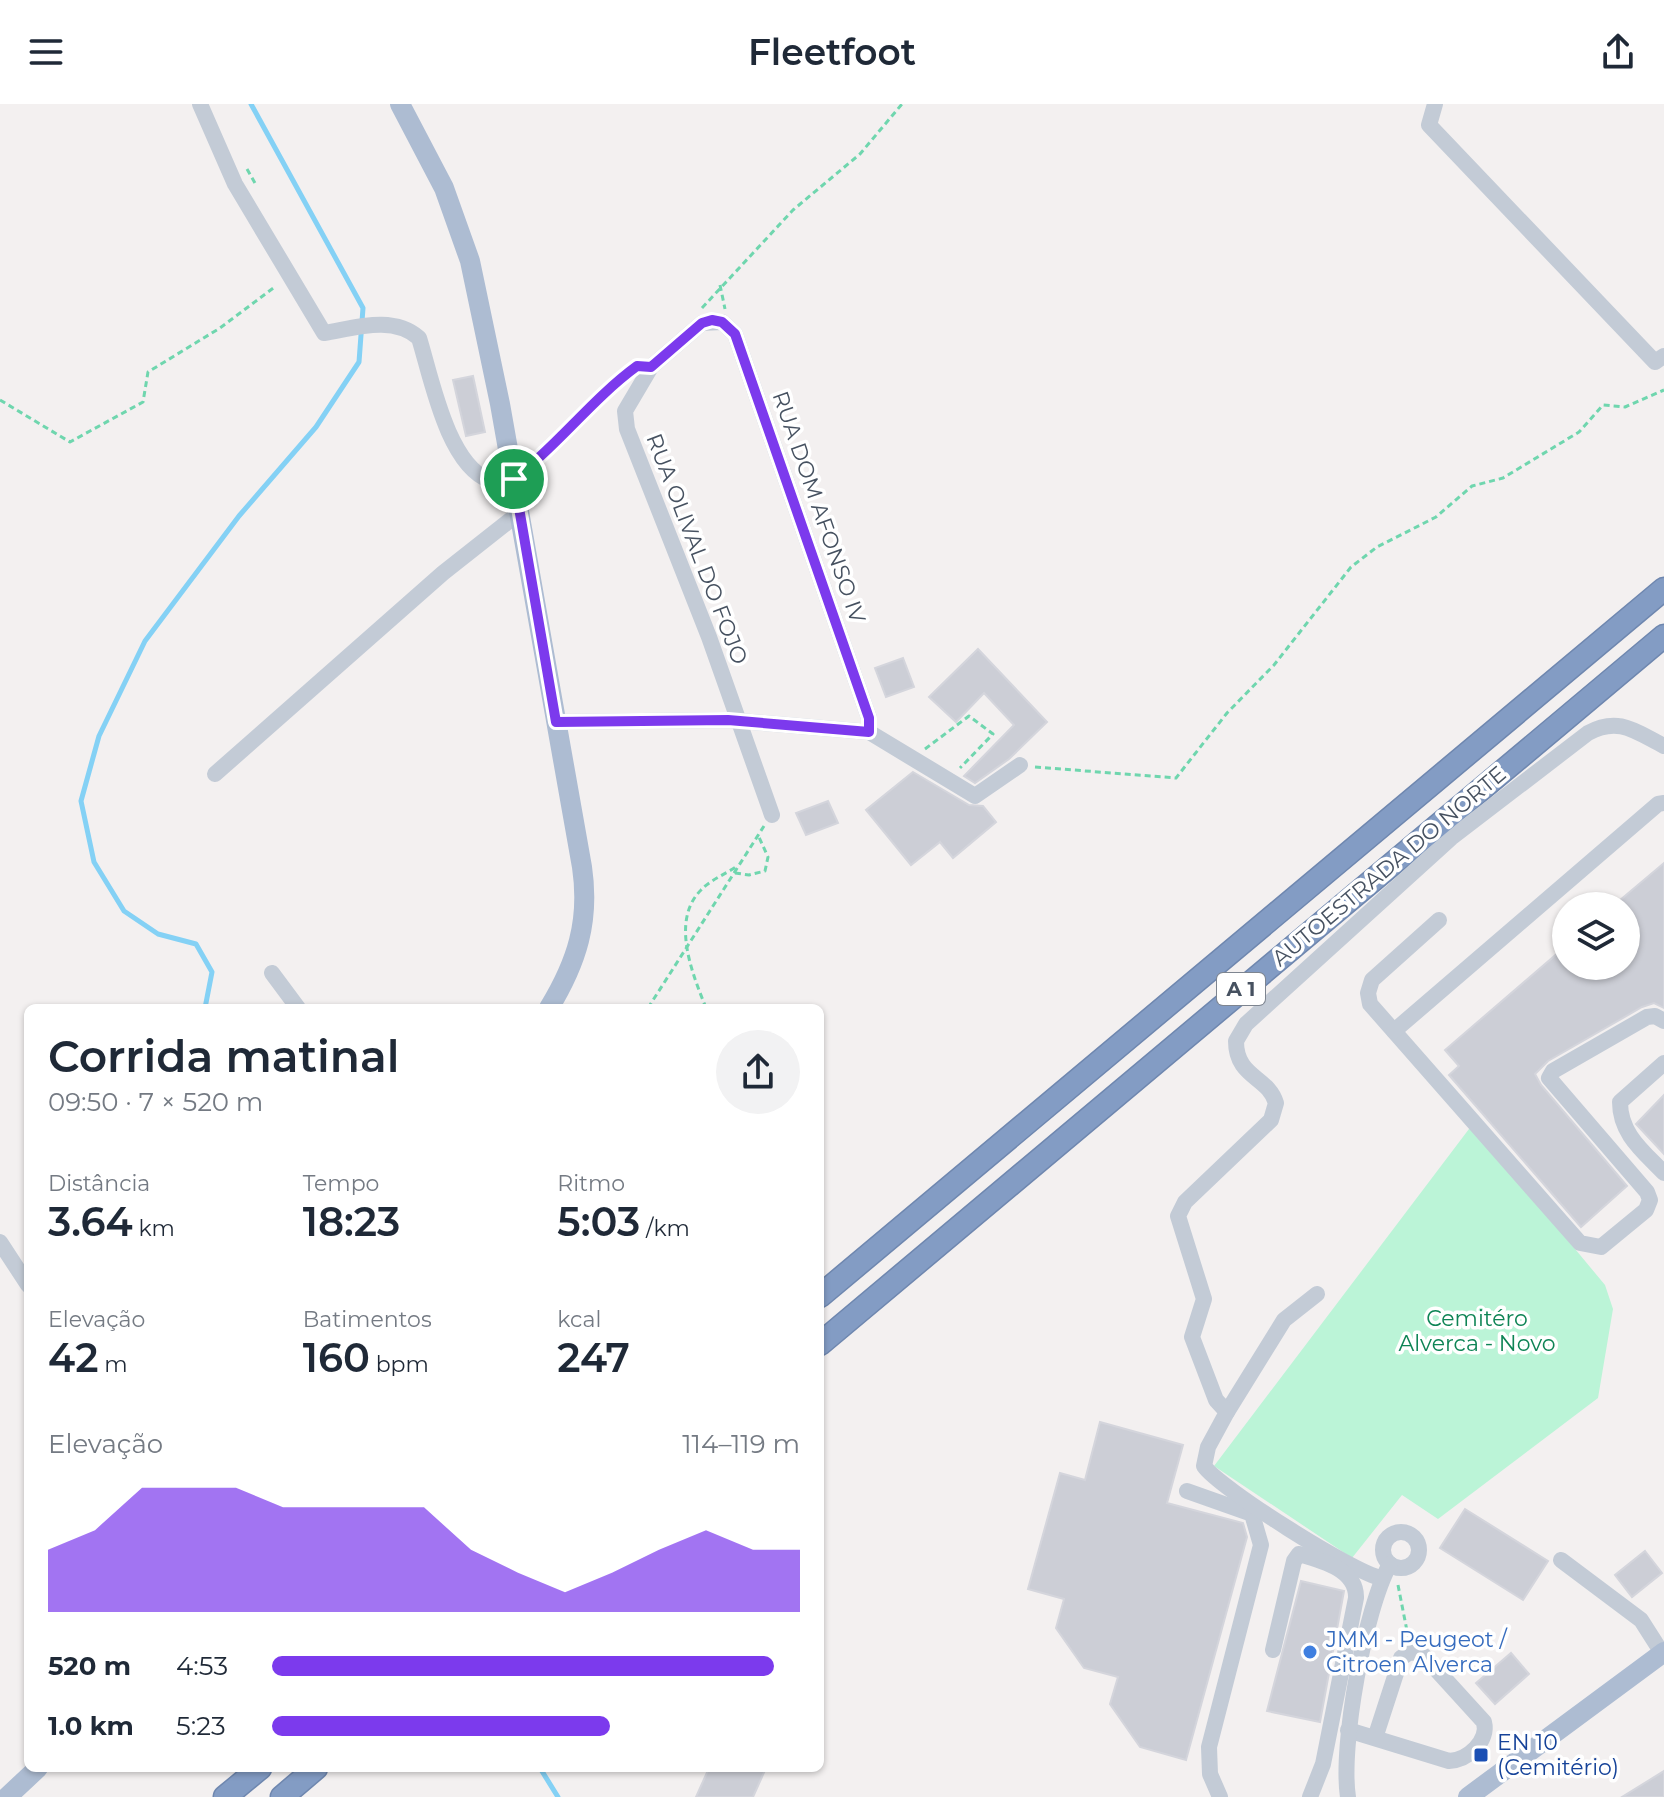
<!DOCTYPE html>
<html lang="pt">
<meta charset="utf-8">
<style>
:root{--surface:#fff;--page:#f2f2f3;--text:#1f2937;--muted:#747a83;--accent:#7c3aed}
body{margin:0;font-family:Montserrat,sans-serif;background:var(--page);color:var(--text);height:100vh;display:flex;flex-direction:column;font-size:30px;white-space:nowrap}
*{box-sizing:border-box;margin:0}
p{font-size:26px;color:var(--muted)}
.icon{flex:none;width:44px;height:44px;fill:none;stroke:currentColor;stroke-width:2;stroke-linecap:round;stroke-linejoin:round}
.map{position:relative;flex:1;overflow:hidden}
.drawer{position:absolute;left:24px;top:900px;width:800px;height:768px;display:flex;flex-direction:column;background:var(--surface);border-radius:12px;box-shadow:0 2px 6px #0004}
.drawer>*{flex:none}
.controls{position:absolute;left:1552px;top:788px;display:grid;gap:16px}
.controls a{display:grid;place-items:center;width:88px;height:88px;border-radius:50%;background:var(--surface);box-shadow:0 2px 6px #0004;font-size:40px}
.pin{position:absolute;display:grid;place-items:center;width:68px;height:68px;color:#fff;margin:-34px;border:4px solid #fff;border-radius:50%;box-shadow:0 2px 8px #0007}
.round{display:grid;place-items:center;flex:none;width:84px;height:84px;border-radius:42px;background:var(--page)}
.head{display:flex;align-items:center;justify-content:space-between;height:136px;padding:0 24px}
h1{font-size:44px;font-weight:600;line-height:60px}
.stats{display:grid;grid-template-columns:repeat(3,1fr);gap:12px;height:136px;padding:8px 24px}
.stats div{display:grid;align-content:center}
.stats b{font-size:40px;font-weight:600}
.stats small{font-size:22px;font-weight:400}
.stats p{font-size:22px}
.chart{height:224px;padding:16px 24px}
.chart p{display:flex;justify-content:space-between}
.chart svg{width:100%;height:144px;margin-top:8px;fill:var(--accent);opacity:.7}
ul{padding:0 24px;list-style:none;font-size:26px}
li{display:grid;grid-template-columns:128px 96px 1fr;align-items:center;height:60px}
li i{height:20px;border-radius:10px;background:var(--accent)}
header{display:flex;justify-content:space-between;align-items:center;height:104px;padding:0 24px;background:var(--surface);font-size:36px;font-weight:600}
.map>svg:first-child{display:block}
</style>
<header><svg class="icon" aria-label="menu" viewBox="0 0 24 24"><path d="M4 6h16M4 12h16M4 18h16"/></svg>Fleetfoot<svg class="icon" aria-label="share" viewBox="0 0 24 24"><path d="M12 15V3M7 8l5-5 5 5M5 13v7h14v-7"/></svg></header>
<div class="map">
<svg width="1664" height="1693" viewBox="0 0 1664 1693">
<rect width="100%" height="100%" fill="#f3f0f0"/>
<polygon fill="#bbf4d7" points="1472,1021 1605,1181 1613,1205 1598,1294 1438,1415 1402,1391 1352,1454 1214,1362"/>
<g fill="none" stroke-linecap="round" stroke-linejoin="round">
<g stroke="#84d1f5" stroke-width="5">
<polyline points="205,904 212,868 196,840 158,830 124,807 94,758 81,697 99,632 145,537 239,412 316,323 359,258 363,204 251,0"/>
<polyline points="540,1664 558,1693"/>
</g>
</g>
<g fill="#ccced6" stroke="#d4d5dc" stroke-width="2">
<polygon points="473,272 485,328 466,332 453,276"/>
<polygon points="978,545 1047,618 1009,655 975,679 964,672 1014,621 984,589 956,618 929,593"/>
<polygon points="903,554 914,583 886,593 875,564"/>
<polygon points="913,668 969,701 983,702 996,718 953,754 940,738 911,761 866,706"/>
<polygon points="828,697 838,719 806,731 796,709"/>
<polygon points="1664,759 1664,904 1654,899 1642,903 1548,957 1535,970 1541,981 1627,1082 1581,1123 1449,971 1459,962 1445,946 1566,842 1566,862 1626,862 1626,802 1613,802"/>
<polygon points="1664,991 1664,1050 1636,1020"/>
<polygon points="1100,1318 1183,1341 1167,1399 1243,1419 1247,1433 1186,1656 1140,1643 1110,1600 1118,1573 1084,1564 1056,1524 1064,1495 1028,1485 1060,1369 1085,1376"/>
<polygon points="1465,1405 1548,1457 1523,1496 1440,1444"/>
<polygon points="1645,1447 1662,1469 1632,1493 1615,1471"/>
<polygon points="1301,1477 1344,1487 1320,1618 1267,1607"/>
<polygon points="1511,1549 1529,1570 1495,1600 1476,1579"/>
<polygon points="709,1664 766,1664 753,1693 696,1693"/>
<polygon points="1664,1667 1664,1693 1622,1693"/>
</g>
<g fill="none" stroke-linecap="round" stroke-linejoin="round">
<defs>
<g id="highway">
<polyline points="820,1192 1664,485"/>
<polyline points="820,1240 1664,532"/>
<polyline points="225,1693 260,1664"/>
<polyline points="282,1693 316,1664"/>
</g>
</defs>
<use href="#highway" stroke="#6f87af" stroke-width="25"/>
<g stroke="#6fd6ae" stroke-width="3" stroke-dasharray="6 4" stroke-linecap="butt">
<polyline points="247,65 255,79"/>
<polyline points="720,181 725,205"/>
<polyline points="702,204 793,106 860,50 902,0"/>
<polyline points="0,296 70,338 143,298 148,268 220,224 276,182"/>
<polyline points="529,363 627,269"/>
<polyline points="925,645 969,612 993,630 960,664"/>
<polyline points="1035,663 1176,674 1227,609 1274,561 1351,463 1377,443 1436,413 1472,382 1503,374 1579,328 1603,301 1625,303 1664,286"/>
<polyline points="735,769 749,771 765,767 768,753 758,731"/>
<polyline points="648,904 764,722"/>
<path d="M706 904C693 871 670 817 701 786 710 776 726 770 737 762"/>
<polyline points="1398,1481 1408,1532"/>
</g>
<g stroke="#c3cbd6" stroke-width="16">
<path d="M200 0 235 80 324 229C355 224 393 211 419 234 431 272 447 360 489 376 497 379 506 376 514 375"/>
<polyline points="1435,0 1429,21 1655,258 1664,252"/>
<polyline points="556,618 728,616 869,628 975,692 1020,661"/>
<polyline points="215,670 443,469 519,409"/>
<polyline points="772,711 709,533 627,325 625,307 651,263 702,219 722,218 735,230 869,614 869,628"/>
<polyline points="1439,816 1372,876 1368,889 1370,900 1580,1139 1601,1143 1646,1106 1650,1096 1647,1088 1549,974 1553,967 1647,913 1655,912 1664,917"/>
<polyline points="272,869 298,904"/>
<polyline points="1394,927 1658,700 1664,699"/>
<path d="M1664 959 1620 998C1620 1030 1643 1047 1664 1069"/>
<polyline points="0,1138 28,1181"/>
<polyline points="1227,1308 1284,1216 1317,1190"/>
<polyline points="1187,1387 1252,1410 1261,1441 1209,1643 1210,1670 1220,1693"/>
<circle cx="1401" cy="1446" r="18"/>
<polyline points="1561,1456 1641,1516 1662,1549"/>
<path d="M1381 1474C1354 1469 1219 1384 1204 1362L1208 1343 1227 1308 1216 1296 1192 1233 1204 1195 1178 1112 1185 1098 1271 1016 1276 999C1268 972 1236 974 1236 937L1246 920 1451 734 1588 629C1619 612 1636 628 1664 642"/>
<path d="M1273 1546 1294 1457 1299 1450C1324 1457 1357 1466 1356 1494L1323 1660 1310 1693"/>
<path d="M1348 1626 1449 1657C1468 1656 1489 1637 1484 1618L1423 1551 1410 1548 1401 1554 1375 1634"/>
<path d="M1348 1693C1340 1642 1365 1504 1390 1460"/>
</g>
<g stroke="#adbcd2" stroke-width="20">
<path d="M400 0 444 84 470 157 500 300 582 763C590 817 577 858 549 904"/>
<polyline points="7,1693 38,1664"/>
<polyline points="1468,1693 1664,1548"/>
</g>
<use href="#highway" stroke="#839cc4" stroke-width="22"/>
</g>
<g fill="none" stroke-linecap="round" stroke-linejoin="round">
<defs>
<path id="route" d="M712 216 722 218 735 230 869 614V628L728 616 556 618 514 375C558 341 592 295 637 262L651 263 702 219Z"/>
</defs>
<use href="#route" stroke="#fff" stroke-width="16"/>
<use href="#route" stroke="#7c3aed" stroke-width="10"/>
</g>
<circle fill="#3f7fe0" stroke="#fff" stroke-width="3" cx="1310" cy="1548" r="8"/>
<rect fill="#1a4fb4" stroke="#fff" stroke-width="3" x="1473" y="1643" width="16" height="16" rx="4"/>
<g text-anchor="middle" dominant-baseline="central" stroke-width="7" stroke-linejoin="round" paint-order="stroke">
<rect fill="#fff" stroke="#7e8590" stroke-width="2" x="1217" y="869" width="48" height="32" rx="6"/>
<g font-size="20" font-weight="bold" fill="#465160">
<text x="1241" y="885">A 1</text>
</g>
<g font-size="22" fill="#465160" stroke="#fff">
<text transform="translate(819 403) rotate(71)">RUA DOM AFONSO IV</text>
<text transform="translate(697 445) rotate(69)">RUA OLIVAL DO FOJO</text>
<text transform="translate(1389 762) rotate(-40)">AUTOESTRADA DO NORTE</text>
</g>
<g font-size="22" fill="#0e8455" stroke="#fff">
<text x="1477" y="1214">Cemitéro<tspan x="1477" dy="25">Alverca - Novo</tspan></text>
</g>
<g font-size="22" fill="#366cbe" stroke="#fff" text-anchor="start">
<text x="1326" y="1535">JMM - Peugeot /<tspan x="1326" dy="25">Citroen Alverca</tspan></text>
</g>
<g font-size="22" fill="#164399" stroke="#fff" text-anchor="start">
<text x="1497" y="1638">EN 10<tspan x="1497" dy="25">(Cemitério)</tspan></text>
</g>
</g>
</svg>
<div class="controls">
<a><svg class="icon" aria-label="layers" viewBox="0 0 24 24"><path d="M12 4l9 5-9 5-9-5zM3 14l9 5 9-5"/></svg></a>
</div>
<div class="pin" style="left:514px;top:375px;background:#1e9e55"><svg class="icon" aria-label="arrive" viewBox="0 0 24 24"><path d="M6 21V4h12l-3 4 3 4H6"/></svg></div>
<section class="drawer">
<div class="head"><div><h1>Corrida matinal</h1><p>09:50 · 7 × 520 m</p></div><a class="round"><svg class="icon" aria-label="share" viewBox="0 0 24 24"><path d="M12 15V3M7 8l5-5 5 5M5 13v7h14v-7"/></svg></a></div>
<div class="stats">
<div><p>Distância</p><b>3.64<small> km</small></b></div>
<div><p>Tempo</p><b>18:23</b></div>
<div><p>Ritmo</p><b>5:03<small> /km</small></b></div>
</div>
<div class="stats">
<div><p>Elevação</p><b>42<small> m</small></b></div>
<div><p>Batimentos</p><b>160<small> bpm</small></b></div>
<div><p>kcal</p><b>247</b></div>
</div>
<div class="chart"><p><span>Elevação</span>114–119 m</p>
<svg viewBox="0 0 160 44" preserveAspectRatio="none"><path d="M0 44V25L10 19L20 6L30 6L40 6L50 12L60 12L70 12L80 12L90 25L100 32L110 38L120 32L130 25L140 19L150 25L160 25V44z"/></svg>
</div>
<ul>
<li><b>520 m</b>4:53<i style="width:95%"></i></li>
<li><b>1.0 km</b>5:23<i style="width:64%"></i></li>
</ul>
</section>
</div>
